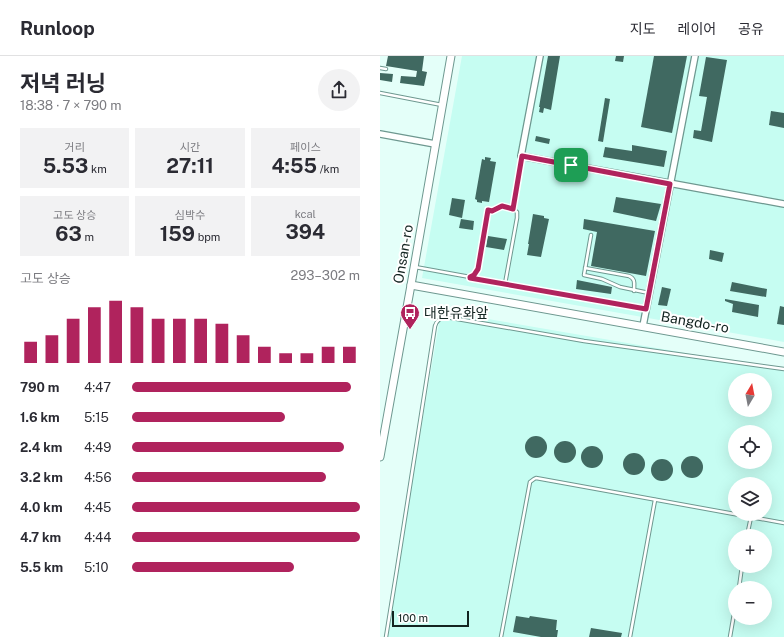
<!DOCTYPE html>
<html lang="ko">
<meta charset="utf-8">
<style>
:root{--surface:#fff;--page:#f2f2f3;--text:#2b2b33;--muted:#7c7c81;--line:#e1e1e2;--accent:#b0235d}
body{margin:0;font-family:"Public Sans","Noto Sans KR",sans-serif;background:var(--page);color:var(--text);height:100vh;display:flex;flex-direction:column;font-size:15px;white-space:nowrap}
*{box-sizing:border-box;margin:0}
p{font-size:13px;color:var(--muted)}
.icon{flex:none;width:22px;height:22px;fill:none;stroke:currentColor;stroke-width:2;stroke-linecap:round;stroke-linejoin:round}
.map{position:relative;flex:1;overflow:hidden}
.drawer{display:flex;flex-direction:column;background:var(--surface);width:380px}
.drawer>*{flex:none}
.needle{width:26px;rotate:10deg}
.controls{position:absolute;left:348px;top:317px;display:grid;gap:8px}
.controls a{display:grid;place-items:center;width:44px;height:44px;border-radius:50%;background:var(--surface);box-shadow:0 4px 16px #0002;font-size:20px}
.scale{position:absolute;left:12px;bottom:10px;width:77px;box-sizing:border-box;padding-left:4px;border:2px solid #132421;border-top:0;font-size:11px;line-height:14px;white-space:nowrap;color:#132421;-webkit-text-stroke:3px #fff;paint-order:stroke}
.pin{position:absolute;display:grid;place-items:center;width:34px;height:34px;color:#fff;margin:-17px;border-radius:8px;box-shadow:0 2px 6px #0006}
.round{display:grid;place-items:center;flex:none;width:42px;height:42px;border-radius:21px;background:var(--page)}
.overview{display:flex;align-items:center;justify-content:space-between;height:68px;padding:0 20px}
h1{font-size:22px;font-weight:700;line-height:30px}
.figures{display:grid;grid-template-columns:repeat(3,1fr);gap:6px;height:68px;padding:4px 20px}
.figures div{display:grid;align-content:center;border-radius:0px;background:var(--page);text-align:center}
.figures b{font-size:20px;font-weight:700}
.figures small{font-size:11px;font-weight:400}
.figures p{font-size:11px}
.chart{height:112px;padding:8px 20px}
.chart p{display:flex;justify-content:space-between}
.chart svg{width:100%;height:72px;margin-top:4px;stroke:var(--accent);stroke-width:6}
ul{padding:0 20px;list-style:none;font-size:13px}
li{display:grid;grid-template-columns:64px 48px 1fr;align-items:center;height:30px}
li i{height:10px;border-radius:5px;background:var(--accent)}
header{display:flex;align-items:center;gap:24px;box-sizing:border-box;height:56px;padding:0 20px;background:var(--surface);border-bottom:1px solid var(--line)}
header strong{font-size:19px}
nav{display:flex;gap:22px;margin-inline-start:auto;font-size:14px}
main{display:flex;flex:1;min-height:0}
.map>svg:first-child{display:block}
</style>
<header>
<strong>Runloop</strong>
<nav><a>지도</a><a>레이어</a><a>공유</a></nav>
</header>
<main>
<section class="drawer">
<div class="overview"><div><h1>저녁 러닝</h1><p>18:38 · 7 × 790 m</p></div><a class="round"><svg class="icon" aria-label="share" viewBox="0 0 24 24"><path d="M12 15V3M7 8l5-5 5 5M5 13v7h14v-7"/></svg></a></div>
<div class="figures">
<div><p>거리</p><b>5.53<small> km</small></b></div>
<div><p>시간</p><b>27:11</b></div>
<div><p>페이스</p><b>4:55<small> /km</small></b></div>
</div>
<div class="figures">
<div><p>고도 상승</p><b>63<small> m</small></b></div>
<div><p>심박수</p><b>159<small> bpm</small></b></div>
<div><p>kcal</p><b>394</b></div>
</div>
<div class="chart"><p><span>고도 상승</span>293–302 m</p>
<svg viewBox="0 0 160 44" preserveAspectRatio="none"><path d="M5 44V31M15 44V27M25 44V17M35 44V10M45 44V6M55 44V10M65 44V17M75 44V17M85 44V17M95 44V20M105 44V27M115 44V34M125 44V38M135 44V38M145 44V34M155 44V34"/></svg>
</div>
<ul>
<li><b>790 m</b>4:47<i style="width:96%"></i></li>
<li><b>1.6 km</b>5:15<i style="width:67%"></i></li>
<li><b>2.4 km</b>4:49<i style="width:93%"></i></li>
<li><b>3.2 km</b>4:56<i style="width:85%"></i></li>
<li><b>4.0 km</b>4:45<i style="width:100%"></i></li>
<li><b>4.7 km</b>4:44<i style="width:100%"></i></li>
<li><b>5.5 km</b>5:10<i style="width:71%"></i></li>
</ul>
</section>
<div class="map">
<svg width="404" height="581" viewBox="0 0 404 581">
<rect width="100%" height="100%" fill="#e4fff9"/>
<g fill="#c6fdf2" fill-rule="evenodd">
<polygon points="82,0 404,0 404,286 42,222"/>
<path d="M61 255 404 314V581H6ZM355 324H385V354H355ZM355 376H385V406H355ZM355 428H385V458H355ZM355 480H385V510H355ZM355 532H385V562H355Z"/>
</g>
<g fill="#406961">
<polygon points="8,0 44,0 42,15 47,16 44,30 20,27 21,20 36,21 37,15 6,10"/>
<polygon points="168,0 180,0 171,54 164,52 163,57 159,56 160,51 159,51"/>
<polygon points="236,0 244,0 243,6 235,5"/>
<polygon points="274,0 307,0 292,77 261,71"/>
<polygon points="326,1 347,4 332,86 313,82 314,74 321,75 327,41 319,40"/>
<polygon points="0,17 13,18 12,26 0,24"/>
<polygon points="225,42 230,43 223,86 218,85"/>
<polygon points="391,55 404,57 404,72 389,69"/>
<polygon points="156,80 170,83 169,88 155,85"/>
<polygon points="252,89 287,95 284,111 223,101 225,91 252,95"/>
<polygon points="105,101 111,102 110,105 116,106 109,146 102,145 102,147 97,146 97,144 95,143 102,103 105,104"/>
<polygon points="236,141 281,148 276,165 233,156"/>
<polygon points="72,142 85,144 82,162 69,159"/>
<polygon points="153,158 164,160 164,162 169,163 161,201 147,199 149,188 148,188"/>
<polygon points="81,163 94,165 93,174 79,172"/>
<polygon points="204,163 275,175 266,220 211,210 217,176 203,173"/>
<polygon points="108,180 127,183 124,194 106,191"/>
<polygon points="330,194 344,197 342,206 329,203"/>
<polygon points="197,224 232,231 231,238 196,233"/>
<polygon points="352,226 387,233 386,241 350,235"/>
<polygon points="282,231 291,233 287,250 278,249"/>
<polygon points="345,243 379,249 378,261 352,256 353,248 345,245"/>
<polygon points="400,250 404,251 404,269 397,268"/>
<circle cx="156" cy="391" r="11"/>
<circle cx="185" cy="396" r="11"/>
<circle cx="212" cy="401" r="11"/>
<circle cx="254" cy="408" r="11"/>
<circle cx="312" cy="411" r="11"/>
<circle cx="282" cy="414" r="11"/>
<polygon points="136,560 149,562 150,560 177,564 176,574 178,574 177,581 161,581 133,576"/>
<polygon points="211,572 242,577 241,581 209,581"/>
</g>
<g fill="none" stroke-linecap="round" stroke-linejoin="round">
<defs>
<g id="service">
<polyline points="0,12 6,13"/>
<polyline points="0,37 62,49"/>
<polyline points="211,179 204,219 222,223 240,231 269,237"/>
<polyline points="35,211 90,221 94,219 98,213 108,154 112,155 122,151 133,153 141,101"/>
<path d="M205 212 249 220C256 223 254 228 254 235"/>
<polyline points="90,221 90,222 266,253"/>
<polyline points="125,228 137,162 137,156 133,153"/>
<polyline points="367,480 371,461"/>
<polyline points="359,532 362,510"/>
<path d="M6 581 17 513 55 270C57 264 60 262 66 261L204 285 404 313"/>
<polyline points="121,581 150,426 154,423 156,422 404,467"/>
<polyline points="250,581 275,444"/>
<polyline points="350,581 355,552"/>
</g>
<g id="minor">
<polyline points="160,0 141,100 404,148"/>
<polyline points="0,78 55,88"/>
<polyline points="263,270 315,0"/>
</g>
<g id="tertiary">
<polyline points="31,229 404,296"/>
<polyline points="0,401 31,229 71,0"/>
</g>
</defs>
<use href="#service" stroke="#6e9890" stroke-width="4.5"/>
<use href="#minor" stroke="#6e9890" stroke-width="8"/>
<use href="#tertiary" stroke="#6e9890" stroke-width="9"/>
<use href="#service" stroke="#fff" stroke-width="2.5"/>
<use href="#minor" stroke="#fff" stroke-width="5.5"/>
<use href="#tertiary" stroke="#fff" stroke-width="7"/>
</g>
<g fill="none" stroke-linecap="round" stroke-linejoin="round">
<defs>
<polygon id="route" points="142,100 290,128 266,253 90,222 90,221 94,219 98,213 108,154 112,155 122,150 133,153"/>
</defs>
<use href="#route" stroke="#fff" stroke-width="8"/>
<use href="#route" stroke="#b0235d" stroke-width="5"/>
</g>
<defs>
<symbol id="bus-pin" viewBox="-11 -11 22 30"><path d="M0 17L-7.5 6A9.5 9.5 0 1 1 7.5 6Z" fill="#b0235d" stroke="#fff"/><path d="M-5-6H5V4H4V6H2V4H-2V6H-4V4H-5ZM-3.5-4V0h7V-4ZM-3.5 1.2v1.5H-2V1.2ZM2 1.2v1.5H3.5V1.2Z" fill="#fff"/></symbol>
</defs>
<g fill-rule="evenodd">
<use href="#bus-pin" x="19" y="246" width="22" height="30"/>
</g>
<g text-anchor="middle" dominant-baseline="central" stroke-width="4" stroke-linejoin="round" paint-order="stroke">
<g font-size="14" fill="#132421" stroke="#fff">
<text transform="translate(23 198) rotate(-80)">Onsan-ro</text>
<text transform="translate(315 266) rotate(10)">Bangdo-ro</text>
</g>
<g font-size="14" fill="#132421" stroke="#fff" text-anchor="start">
<text x="44" y="257">대한유화앞</text>
</g>
</g>
</svg>
<div class="controls">
<a><svg class="needle" viewBox="-14 -14 28 28"><path d="M0-13l5 13h-10z" fill="#e53935"/><path d="M0 13l5-13h-10z" fill="#7c7c81"/></svg></a>
<a><svg class="icon" aria-label="locate" viewBox="0 0 24 24"><circle cx="12" cy="12" r="6"/><path d="M12 2v4M12 18v4M2 12h4M18 12h4"/></svg></a>
<a><svg class="icon" aria-label="layers" viewBox="0 0 24 24"><path d="M12 4l9 5-9 5-9-5zM3 14l9 5 9-5"/></svg></a>
<a>+</a>
<a>−</a>
</div>
<div class="scale">100 m</div>
<div class="pin" style="left:191px;top:109px;background:#1e9e55"><svg class="icon" aria-label="arrive" viewBox="0 0 24 24"><path d="M6 21V4h12l-3 4 3 4H6"/></svg></div>
</div>
</main>
